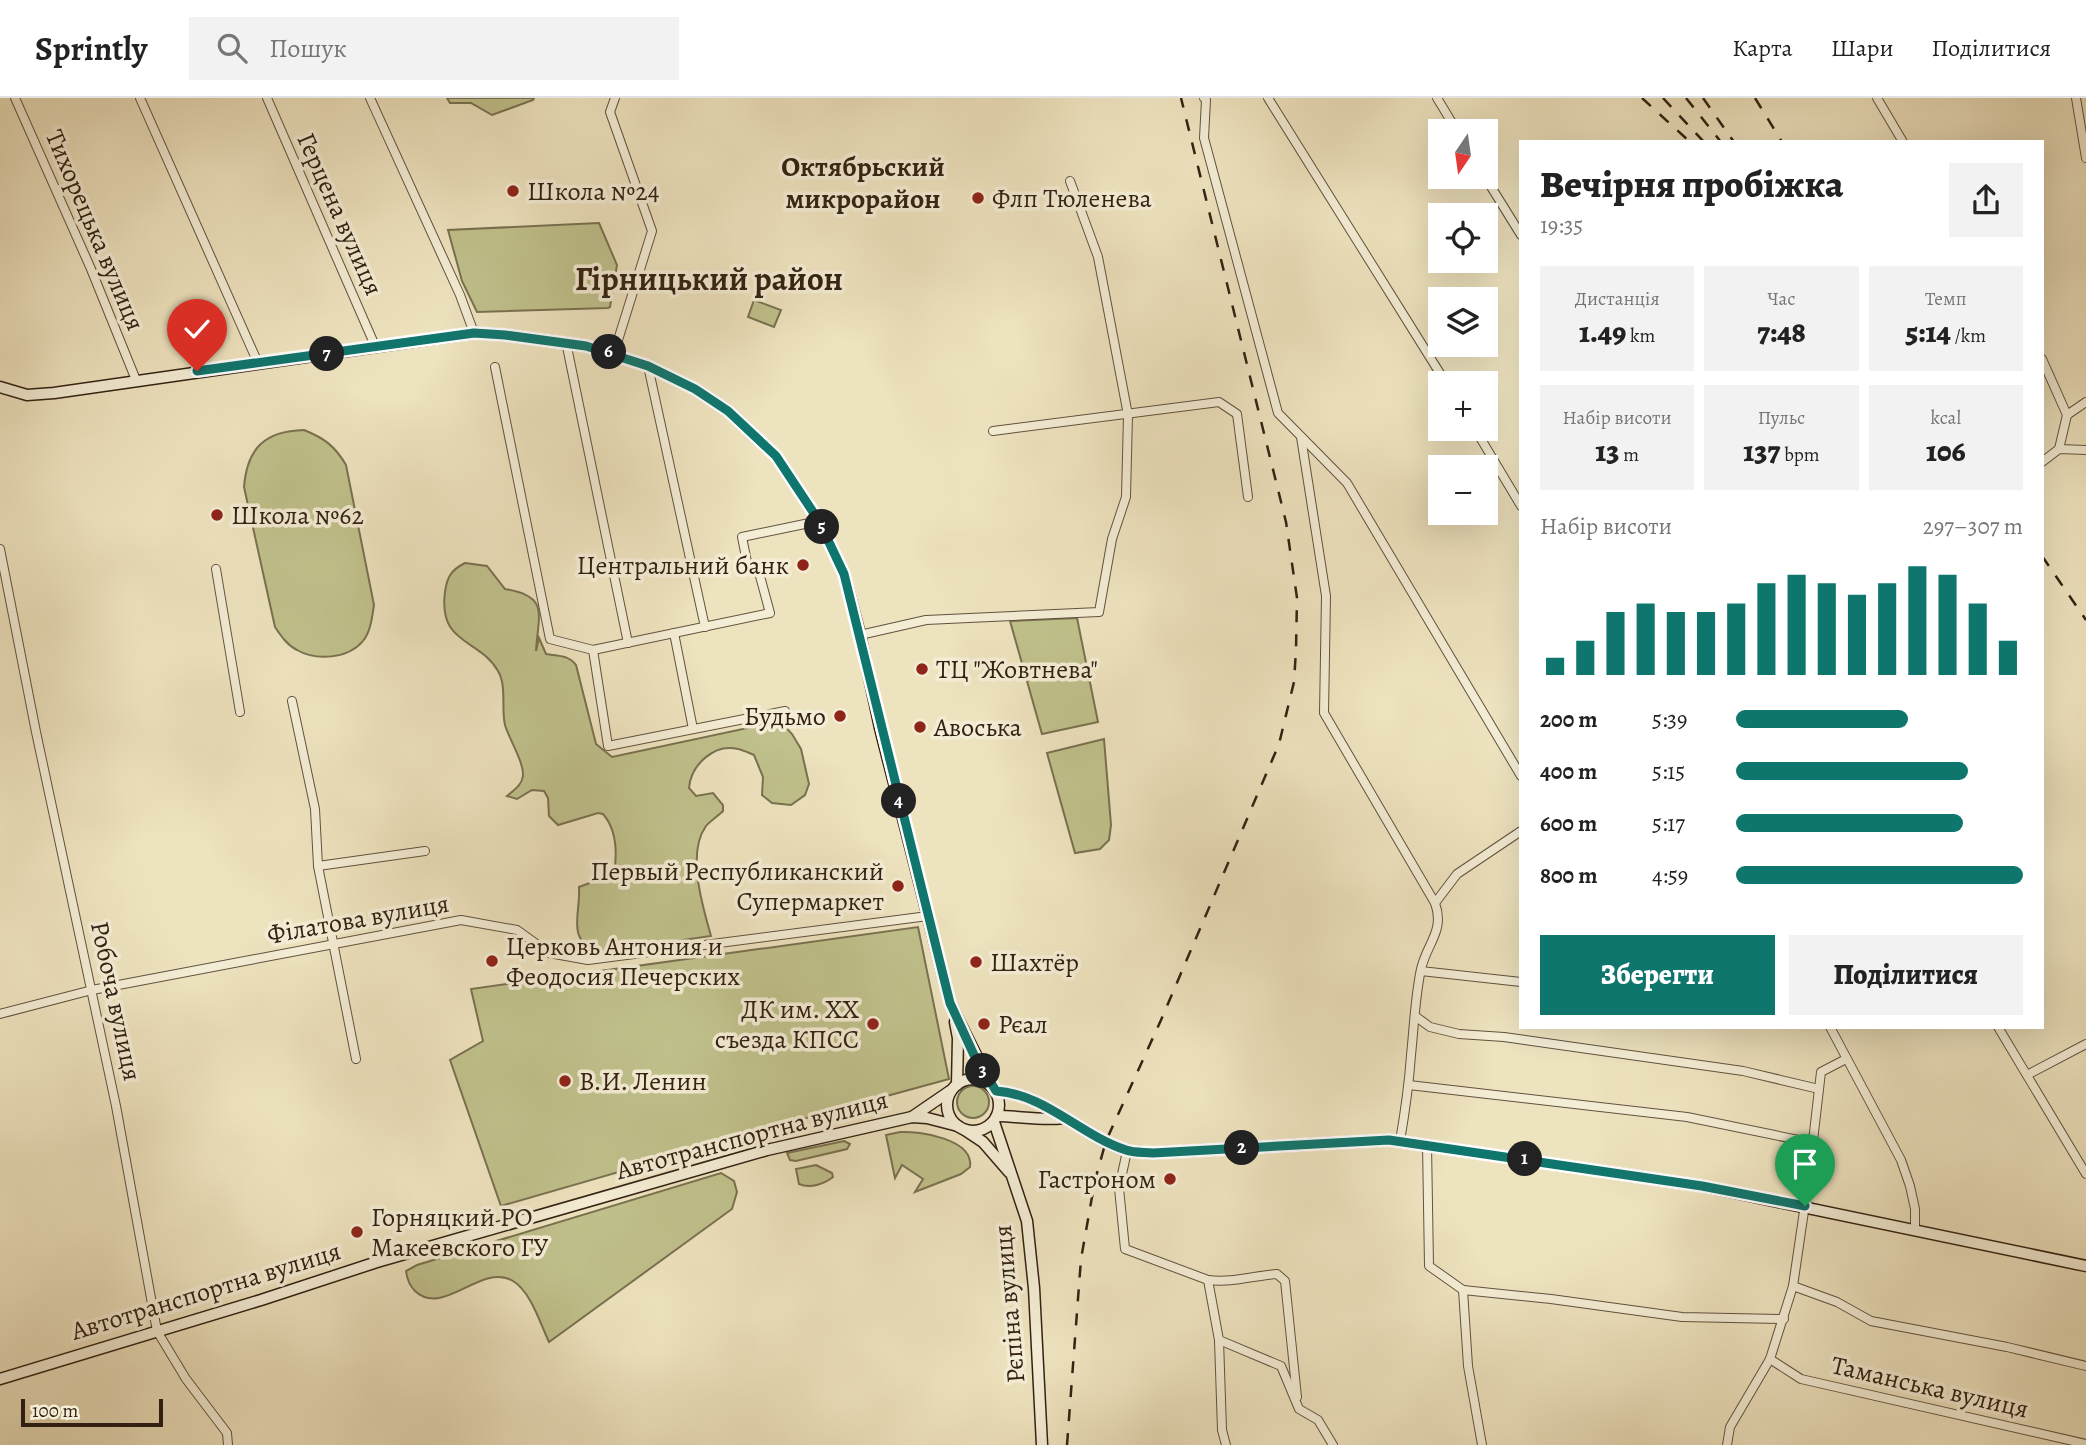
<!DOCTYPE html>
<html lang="uk">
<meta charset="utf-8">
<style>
:root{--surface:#fff;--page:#f2f2f2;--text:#222;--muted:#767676;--line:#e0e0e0;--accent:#0f766e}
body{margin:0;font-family:Alegreya,serif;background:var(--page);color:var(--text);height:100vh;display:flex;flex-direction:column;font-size:26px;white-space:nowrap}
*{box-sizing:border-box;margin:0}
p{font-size:23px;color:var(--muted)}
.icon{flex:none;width:38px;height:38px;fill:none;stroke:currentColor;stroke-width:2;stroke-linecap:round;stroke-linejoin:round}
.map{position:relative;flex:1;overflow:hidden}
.sheet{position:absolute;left:1519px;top:42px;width:525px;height:889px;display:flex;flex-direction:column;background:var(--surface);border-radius:0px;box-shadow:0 7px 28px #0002}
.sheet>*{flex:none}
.needle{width:46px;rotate:193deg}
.controls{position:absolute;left:1428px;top:21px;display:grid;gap:14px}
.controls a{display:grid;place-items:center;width:70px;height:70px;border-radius:0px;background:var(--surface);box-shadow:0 7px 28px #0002;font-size:35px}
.scale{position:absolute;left:21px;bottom:18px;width:142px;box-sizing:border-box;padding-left:7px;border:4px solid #322113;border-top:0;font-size:19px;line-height:24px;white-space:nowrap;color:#322113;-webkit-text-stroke:5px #f4edd5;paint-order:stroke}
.pin{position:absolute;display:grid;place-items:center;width:60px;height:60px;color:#fff;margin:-72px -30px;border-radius:50% 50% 50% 0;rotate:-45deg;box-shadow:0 0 7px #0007}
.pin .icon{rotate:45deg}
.km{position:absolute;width:35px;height:35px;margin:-18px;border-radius:50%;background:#222;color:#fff;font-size:19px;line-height:35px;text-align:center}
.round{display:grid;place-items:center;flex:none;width:74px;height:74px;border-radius:0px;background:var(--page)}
.summary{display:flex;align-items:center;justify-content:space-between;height:119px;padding:0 21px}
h1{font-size:38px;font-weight:800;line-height:52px}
.figures{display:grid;grid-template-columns:repeat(3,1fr);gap:10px;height:119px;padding:7px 21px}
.figures div{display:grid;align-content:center;border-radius:0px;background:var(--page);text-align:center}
.figures b{font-size:30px;font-weight:800}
.figures small{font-size:19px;font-weight:400}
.figures p{font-size:19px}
.chart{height:196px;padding:14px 21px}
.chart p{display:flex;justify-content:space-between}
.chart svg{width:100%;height:126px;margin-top:7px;stroke:var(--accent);stroke-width:6}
.cta{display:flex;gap:14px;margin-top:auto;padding:14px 21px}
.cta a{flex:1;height:80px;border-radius:0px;background:var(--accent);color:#fff;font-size:28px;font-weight:800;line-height:80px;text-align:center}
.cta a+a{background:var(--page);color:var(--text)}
ul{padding:0 21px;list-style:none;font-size:23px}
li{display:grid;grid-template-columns:112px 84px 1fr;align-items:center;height:52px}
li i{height:18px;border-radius:9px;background:var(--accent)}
header{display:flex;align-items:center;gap:42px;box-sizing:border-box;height:98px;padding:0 35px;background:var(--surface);border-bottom:2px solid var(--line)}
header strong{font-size:33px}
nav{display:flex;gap:38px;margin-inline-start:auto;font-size:24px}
.search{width:490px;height:63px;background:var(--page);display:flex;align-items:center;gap:18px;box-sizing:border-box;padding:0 24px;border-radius:0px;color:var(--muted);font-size:26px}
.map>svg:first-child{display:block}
</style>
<header>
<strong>Sprintly</strong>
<div class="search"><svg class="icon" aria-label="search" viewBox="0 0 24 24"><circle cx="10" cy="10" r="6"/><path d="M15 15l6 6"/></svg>Пошук</div>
<nav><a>Карта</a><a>Шари</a><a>Поділитися</a></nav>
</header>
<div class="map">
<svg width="2086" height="1347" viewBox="0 0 2086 1347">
<rect width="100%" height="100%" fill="#eee3bf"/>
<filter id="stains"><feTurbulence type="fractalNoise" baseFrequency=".00286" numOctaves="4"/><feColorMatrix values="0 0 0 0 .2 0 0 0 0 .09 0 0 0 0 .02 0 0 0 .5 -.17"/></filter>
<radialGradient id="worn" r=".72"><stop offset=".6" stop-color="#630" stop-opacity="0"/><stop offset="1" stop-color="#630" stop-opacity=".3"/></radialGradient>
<g fill="#c0c18c" stroke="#797150" stroke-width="2">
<polygon points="447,0 534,0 533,2 492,17 471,5 450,5"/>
<polygon points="599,125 617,167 610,209 608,210 477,214 462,183 448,132"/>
<polygon points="754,202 781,212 774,229 748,219"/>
<path d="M304 332C324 340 335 348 346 367L374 507C372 519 371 533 363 543 348 561 316 563 297 552 287 547 281 538 275 529L244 389C247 350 265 333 304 332Z"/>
<path d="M465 465 487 468 505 491C550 498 538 517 536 553L539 540 546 556C558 558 569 557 576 567L596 646 612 659 780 623 792 636 801 651 809 686 805 697 791 707 772 705 762 697 763 679 754 657C749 655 743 652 738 651 714 645 691 667 689 690L696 698 713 695 723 707V713C718 718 710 723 706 728 686 756 703 809 711 838L599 854C565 842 581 816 579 789L614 776C617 757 617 732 603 716L598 715 558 727 549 718 548 700 544 693 532 692 517 701 507 698C514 692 522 687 523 678 524 664 509 641 505 627 501 610 507 588 498 573 479 540 438 547 445 494 447 479 451 472 465 465Z"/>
<polygon points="1077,520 1098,624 1042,636 1010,523"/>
<polygon points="1104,641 1111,727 1109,742 1100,751 1075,755 1047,655"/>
<polygon points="918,829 949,981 788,1025 501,1108 450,962 483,943 471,891"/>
<circle cx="973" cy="1004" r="16"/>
<path d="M900 1034C920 1033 974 1041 970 1069L961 1076 915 1094 923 1081 902 1067 895 1080 886 1037Z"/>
<polygon points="844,1043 850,1046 847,1051 796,1063 790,1062 787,1055"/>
<path d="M816 1067 832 1075 833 1079C824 1086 810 1091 799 1086L796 1071Z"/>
<path d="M721 1075 734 1083 737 1094 732 1111 549 1244C540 1225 531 1194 513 1183 482 1164 443 1220 415 1193 409 1187 407 1181 406 1173L417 1167Z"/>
</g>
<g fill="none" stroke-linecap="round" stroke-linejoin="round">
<defs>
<g id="street">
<polyline points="15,0 91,171 136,282"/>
<polyline points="140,0 258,265"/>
<polyline points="267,0 376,250"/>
<polyline points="370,0 460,197 474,235"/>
<polyline points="1204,0 1206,2 1204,40 1278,315 1347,385 1521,678"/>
<polyline points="1268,0 1446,285"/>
<polyline points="1437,0 1457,33"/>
<polyline points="1877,0 1903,44"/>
<polyline points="2076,0 2086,60"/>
<polyline points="1485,79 1521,137"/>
<polyline points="566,244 628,545"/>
<polyline points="614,255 652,133 610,14 615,0"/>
<polyline points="2042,261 2067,317 2059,351"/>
<polyline points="648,268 705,529"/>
<polyline points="495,269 550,541 593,552 770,515 757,467 748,469 742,439 819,423"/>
<polyline points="2067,317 2086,304"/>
<polyline points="1475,331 1521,408"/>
<polyline points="993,333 1219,304 1237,316 1248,399"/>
<polyline points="1301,339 1326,498 1324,615 1435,805"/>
<polyline points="2042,364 2059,351 2086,352"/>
<polyline points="0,451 36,634 116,1008 157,1233 186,1281 227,1335 228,1347"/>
<polyline points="216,471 240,614"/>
<polyline points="674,535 693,631"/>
<polyline points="860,537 926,522 1099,514 1112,441 1126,399 1128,317 1098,159 1070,83"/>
<polyline points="593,552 608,648 785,613"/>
<polyline points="292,603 315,711 318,768 356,961"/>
<polyline points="318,768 425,753"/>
<polyline points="1421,873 1521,884"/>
<polyline points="0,916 92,892 461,822 517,832 549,855 588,862 928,818"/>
<polyline points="1415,918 1430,929 1459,936 1504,939 1743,973 1819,991"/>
<polyline points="1830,929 1901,1062 1910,1088 1915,1111 1915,1131"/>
<polyline points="1998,929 2086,1076"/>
<polyline points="2027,977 2086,946"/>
<polyline points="1409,987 1687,1019 1813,1045"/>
<path d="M1400 1043C1405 1014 1409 986 1411 957 1414 929 1415 899 1421 871 1427 845 1445 833 1435 805L1457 776 1521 733"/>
<polyline points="1427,1046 1429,1168 1463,1192 1468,1268 1482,1347"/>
<polyline points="1127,1053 1119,1090 1125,1151 1208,1182 1219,1242 1281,1268 1299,1311 1318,1322 1333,1347"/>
<path d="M1208 1182C1233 1185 1251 1178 1277 1176L1285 1183 1297 1299"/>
<polyline points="1793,1188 1837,1204 1871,1223 2007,1249 2086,1268"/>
<polyline points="1463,1192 1551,1201 1682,1219 1784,1221"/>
<polyline points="1219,1242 1222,1332 1226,1347"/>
<polyline points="1770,1261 1801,1281 2086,1346"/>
<polyline points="1727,1347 1730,1329 1770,1261 1793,1188 1808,1086 1821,974 1846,961"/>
</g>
<g id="secondary">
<polyline points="0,289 27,297 54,295 474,235 505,237 586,248 648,268 695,291 728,313 776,358 819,423 844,476 860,537 880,630 950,905 991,987"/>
<polyline points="955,924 958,940 957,987"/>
<circle cx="973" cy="1007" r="26"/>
<path d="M996 993C1045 996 1080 1037 1126 1052 1134 1055 1144 1054 1153 1055L1389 1042 1702 1088 2086 1168"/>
<path d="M997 1018C1018 1018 1043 1023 1063 1020"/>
<polyline points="912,1019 950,993"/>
<polyline points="994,1024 1027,1123 1034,1190 1042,1347"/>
<polyline points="965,1032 983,1044 1009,1074"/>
<polyline points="0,1281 261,1202 377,1164 767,1052 912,1019 927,1020 958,1028"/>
</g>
</defs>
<use href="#street" stroke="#61523e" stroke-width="10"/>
<use href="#secondary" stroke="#322113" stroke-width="13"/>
<use href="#street" stroke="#f4edd5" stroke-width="8"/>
<use href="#secondary" stroke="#f4edd5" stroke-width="10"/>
<g stroke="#322113" stroke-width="2.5" stroke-dasharray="12 12" stroke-linecap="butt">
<polyline points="1642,0 1690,44"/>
<polyline points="1663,0 1704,44"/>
<polyline points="1686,0 1721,44"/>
<polyline points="1703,0 1734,44"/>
<polyline points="1755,0 1782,44"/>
<polyline points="2042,458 2086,522"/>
<polyline points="1067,1347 1081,1161 1095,1082 1106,1043 1161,922 1279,646 1294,584 1296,552 1297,500 1286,424 1181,0"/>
</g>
</g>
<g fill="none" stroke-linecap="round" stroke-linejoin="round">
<defs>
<path id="route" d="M197 273 474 235 505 237 586 248 648 268 695 291 728 313 776 358 819 423 844 476 950 905 974 957 996 993C1045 996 1080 1037 1126 1052 1134 1055 1144 1054 1153 1055L1389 1042 1702 1088 1805 1108"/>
</defs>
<use href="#route" stroke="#fff" stroke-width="14"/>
<use href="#route" stroke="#0f766e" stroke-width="9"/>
</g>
<g fill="#8f2418" stroke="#f4edd5" stroke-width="2.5">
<circle cx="513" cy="93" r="7"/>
<circle cx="978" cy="100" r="7"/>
<circle cx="217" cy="417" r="7"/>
<circle cx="803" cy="467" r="7"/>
<circle cx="922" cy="571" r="7"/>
<circle cx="840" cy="618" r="7"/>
<circle cx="920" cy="629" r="7"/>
<circle cx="898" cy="788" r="7"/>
<circle cx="492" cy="863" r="7"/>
<circle cx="976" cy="864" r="7"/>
<circle cx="873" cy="926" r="7"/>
<circle cx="984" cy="926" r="7"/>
<circle cx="565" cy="983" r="7"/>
<circle cx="1170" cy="1081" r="7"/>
<circle cx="357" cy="1134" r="7"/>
</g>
<g text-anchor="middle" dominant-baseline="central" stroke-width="7" stroke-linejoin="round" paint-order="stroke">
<g font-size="26" fill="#322113" stroke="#f4edd5" text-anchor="start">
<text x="527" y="93">Школа №24</text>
<text x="992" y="100">Флп Тюленева</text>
<text x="231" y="417">Школа №62</text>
<text x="789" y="467" text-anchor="end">Центральний банк</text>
<text x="936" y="571">ТЦ "Жовтнева"</text>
<text x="826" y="618" text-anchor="end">Будьмо</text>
<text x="934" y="629">Авоська</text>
<text x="884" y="773" text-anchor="end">Первый Республиканский<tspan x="884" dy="30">Супермаркет</tspan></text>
<text x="506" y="848">Церковь Антония и<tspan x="506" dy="30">Феодосия Печерских</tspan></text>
<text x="990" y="864">Шахтёр</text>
<text x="859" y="911" text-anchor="end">ДК им. XX<tspan x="859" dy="30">съезда КПСС</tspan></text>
<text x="998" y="926">Рєал</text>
<text x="579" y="983">В.И. Ленин</text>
<text x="1156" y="1081" text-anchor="end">Гастроном</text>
<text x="371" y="1119">Горняцкий РО<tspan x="371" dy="30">Макеевского ГУ</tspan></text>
</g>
<g font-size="26" fill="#322113" stroke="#f4edd5">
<text transform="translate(340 116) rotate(66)">Герцена вулиця</text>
<text transform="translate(95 132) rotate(67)">Тихорецька вулиця</text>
<text transform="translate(358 821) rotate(-10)">Філатова вулиця</text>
<text transform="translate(116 903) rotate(78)">Робоча вулиця</text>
<text transform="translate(752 1037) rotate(-15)">Автотранспортна вулиця</text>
<text transform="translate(206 1193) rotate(-17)">Автотранспортна вулиця</text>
<text transform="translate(1009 1206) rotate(-95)">Рєпіна вулиця</text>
<text transform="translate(1930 1289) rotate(13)">Таманська вулиця</text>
</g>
<g font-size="28" font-weight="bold" fill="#322113" stroke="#f4edd5">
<text x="863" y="69">Октябрьский<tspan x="863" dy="32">микрорайон</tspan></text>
</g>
<g font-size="33" font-weight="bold" fill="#322113" stroke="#f4edd5">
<text x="709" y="180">Гірницький район</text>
</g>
</g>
<rect width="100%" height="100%" filter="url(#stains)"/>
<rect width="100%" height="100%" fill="url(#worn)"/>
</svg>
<div class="controls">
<a><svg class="needle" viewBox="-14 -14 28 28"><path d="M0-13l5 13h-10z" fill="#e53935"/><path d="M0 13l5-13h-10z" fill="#767676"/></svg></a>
<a><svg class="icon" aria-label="locate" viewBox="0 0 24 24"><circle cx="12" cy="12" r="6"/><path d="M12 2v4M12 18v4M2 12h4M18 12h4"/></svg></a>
<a><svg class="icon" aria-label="layers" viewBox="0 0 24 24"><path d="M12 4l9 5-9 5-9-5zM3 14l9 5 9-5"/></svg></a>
<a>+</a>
<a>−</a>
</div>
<div class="scale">100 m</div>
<div class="pin" style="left:1805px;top:1108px;background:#1e9e55"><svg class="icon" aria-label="arrive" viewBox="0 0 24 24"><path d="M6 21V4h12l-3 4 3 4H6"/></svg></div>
<div class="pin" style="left:197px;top:273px;background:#d93025"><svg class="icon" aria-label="check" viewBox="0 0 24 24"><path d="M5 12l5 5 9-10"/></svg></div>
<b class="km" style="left:1525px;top:1061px">1</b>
<b class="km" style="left:1242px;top:1050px">2</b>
<b class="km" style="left:983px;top:973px">3</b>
<b class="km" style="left:899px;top:703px">4</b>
<b class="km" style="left:822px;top:429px">5</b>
<b class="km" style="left:609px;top:254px">6</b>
<b class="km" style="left:327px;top:256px">7</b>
<section class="sheet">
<div class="summary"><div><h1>Вечірня пробіжка</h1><p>19:35</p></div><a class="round"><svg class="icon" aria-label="share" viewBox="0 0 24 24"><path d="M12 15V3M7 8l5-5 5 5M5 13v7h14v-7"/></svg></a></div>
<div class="figures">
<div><p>Дистанція</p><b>1.49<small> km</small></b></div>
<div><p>Час</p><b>7:48</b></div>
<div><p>Темп</p><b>5:14<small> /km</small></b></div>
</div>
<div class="figures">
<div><p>Набір висоти</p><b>13<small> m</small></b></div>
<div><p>Пульс</p><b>137<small> bpm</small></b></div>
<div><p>kcal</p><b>106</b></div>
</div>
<div class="chart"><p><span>Набір висоти</span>297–307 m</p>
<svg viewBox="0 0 160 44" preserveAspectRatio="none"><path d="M5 44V38M15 44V32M25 44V22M35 44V19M45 44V22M55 44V22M65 44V19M75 44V12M85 44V9M95 44V12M105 44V16M115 44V12M125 44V6M135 44V9M145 44V19M155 44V32"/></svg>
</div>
<ul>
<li><b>200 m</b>5:39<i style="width:60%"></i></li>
<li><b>400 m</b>5:15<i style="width:81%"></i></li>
<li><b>600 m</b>5:17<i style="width:79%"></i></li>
<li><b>800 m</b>4:59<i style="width:100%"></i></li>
</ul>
<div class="cta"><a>Зберегти</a><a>Поділитися</a></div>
</section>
</div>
